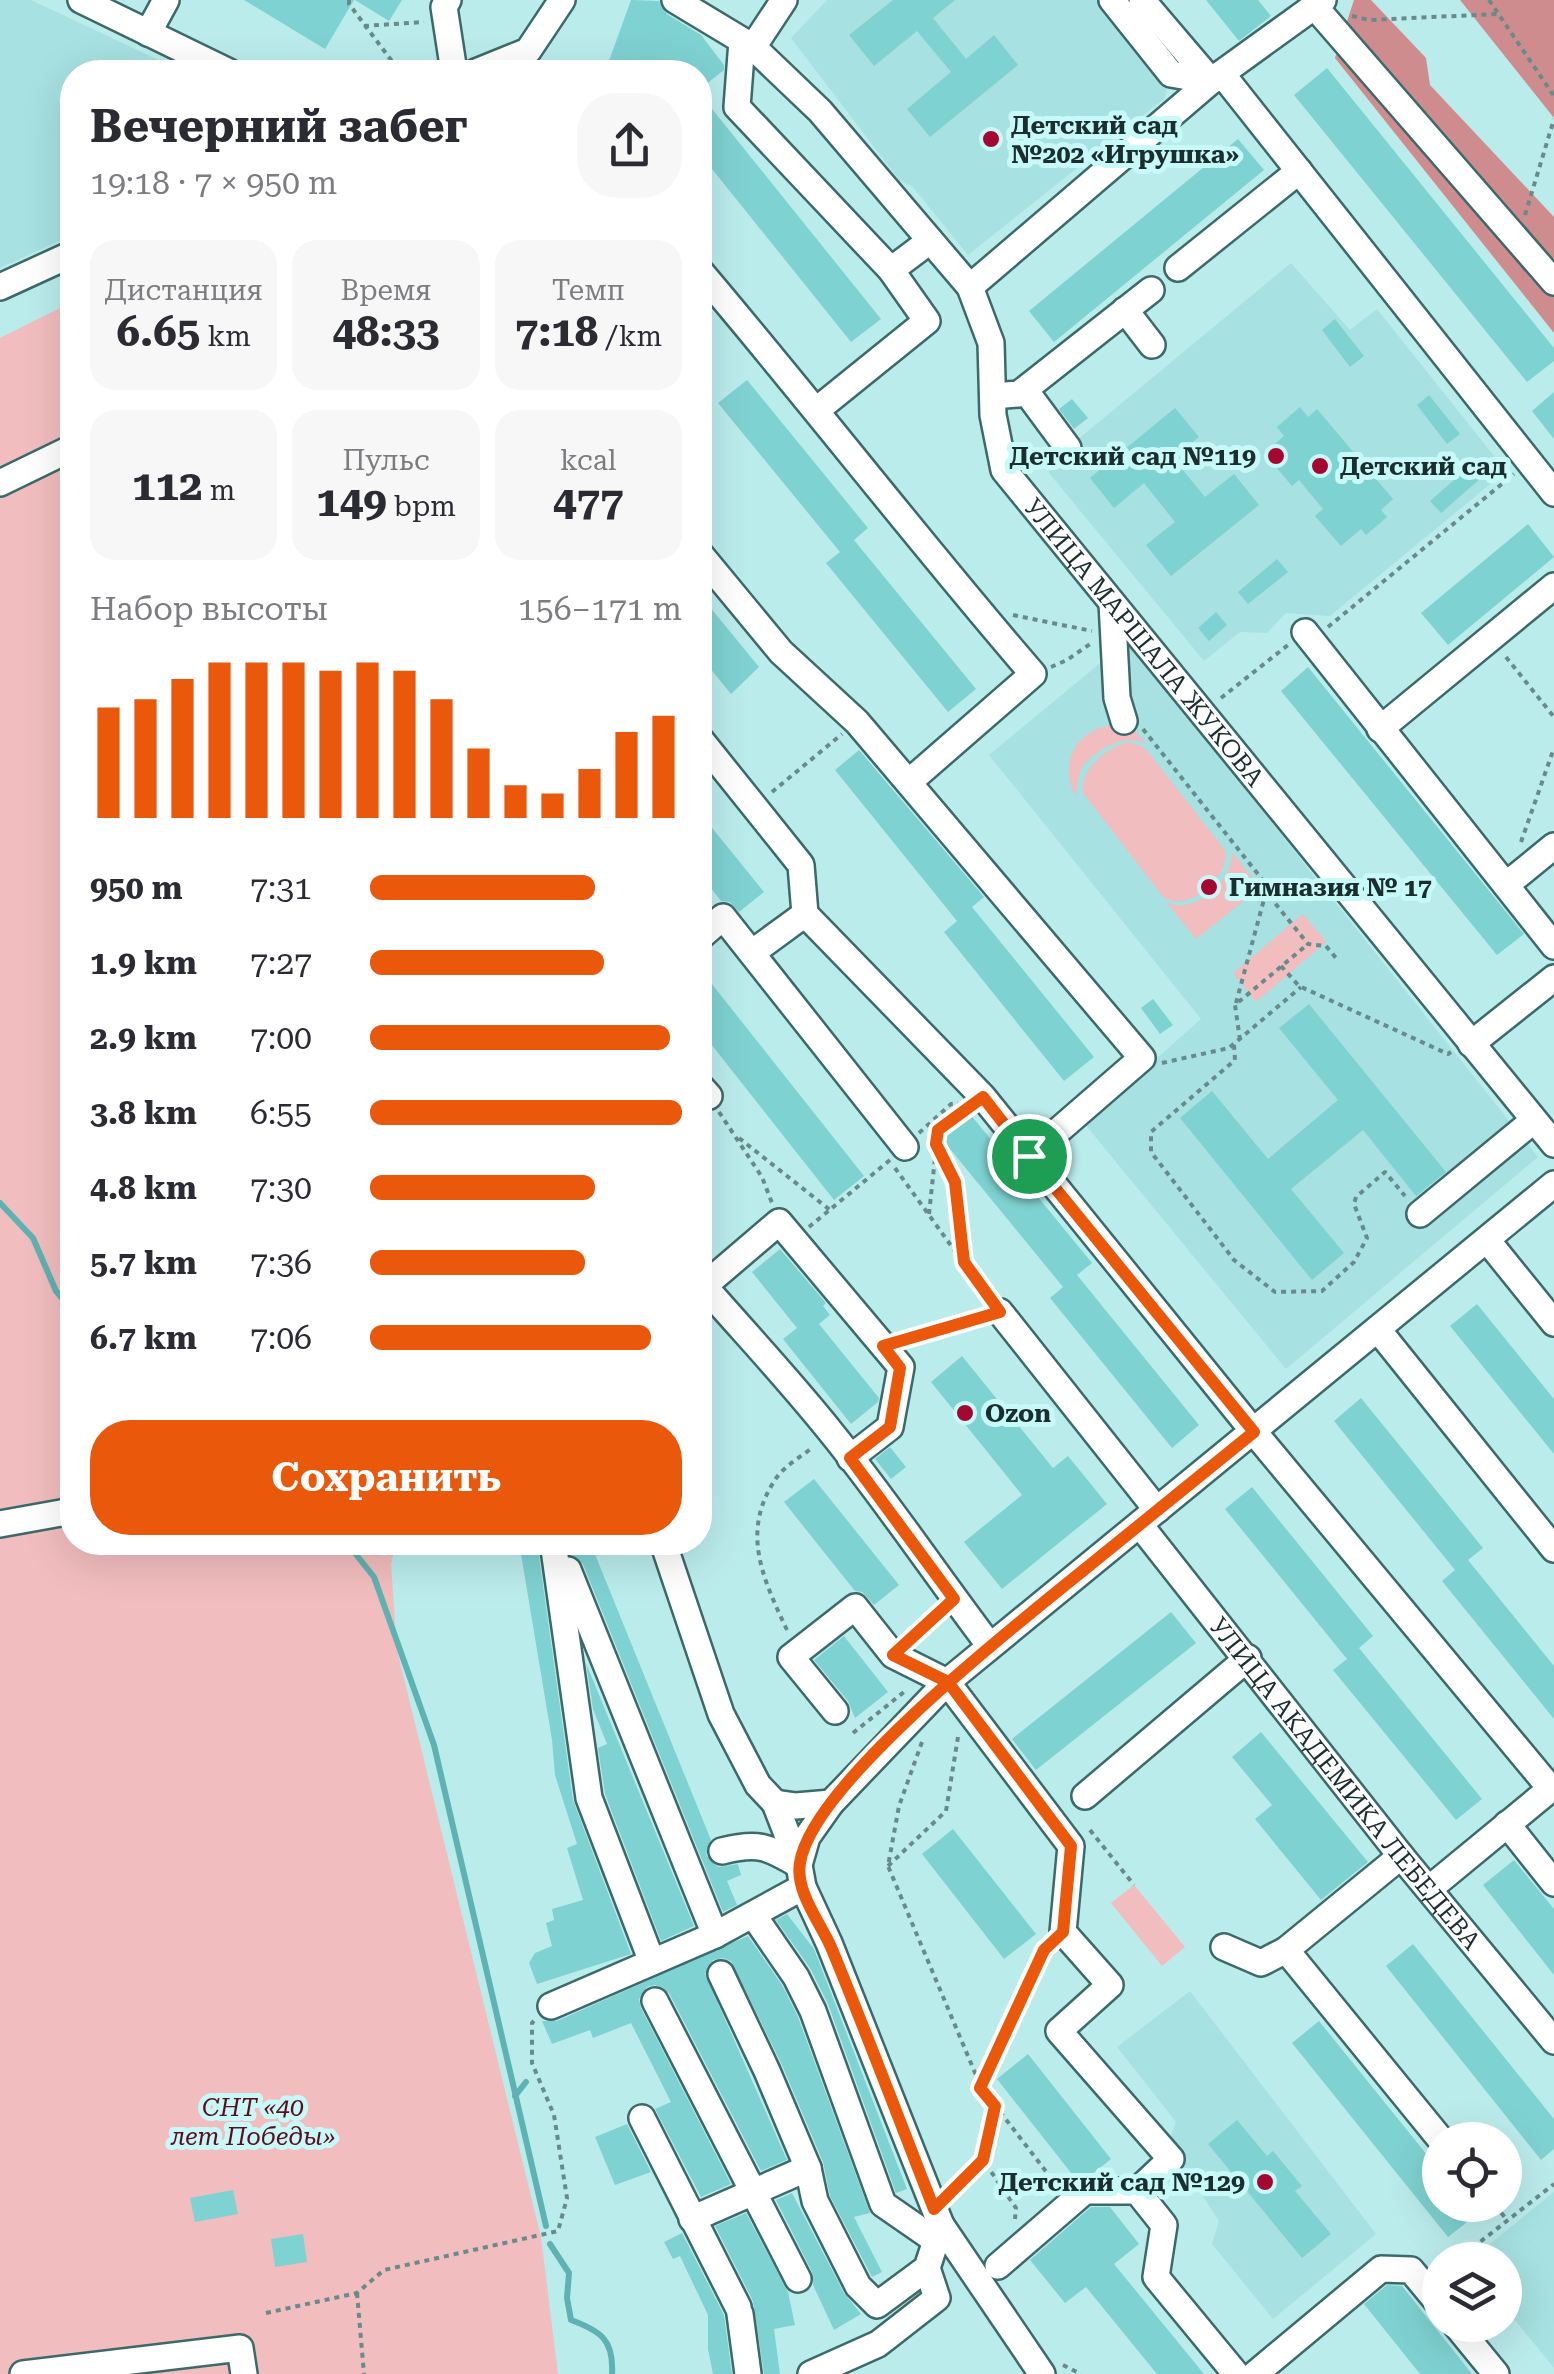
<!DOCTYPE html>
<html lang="ru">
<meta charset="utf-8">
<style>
:root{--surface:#fff;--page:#f7f7f7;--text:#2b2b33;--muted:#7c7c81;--accent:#ea580c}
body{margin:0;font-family:"Roboto Serif",serif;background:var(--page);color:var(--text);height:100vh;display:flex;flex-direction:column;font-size:38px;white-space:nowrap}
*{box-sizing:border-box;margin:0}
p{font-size:32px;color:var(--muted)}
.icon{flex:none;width:55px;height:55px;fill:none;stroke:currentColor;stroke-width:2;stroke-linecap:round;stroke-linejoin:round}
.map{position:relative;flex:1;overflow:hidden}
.sheet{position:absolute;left:60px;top:60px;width:652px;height:1495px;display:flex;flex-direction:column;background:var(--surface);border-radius:40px;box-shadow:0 10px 40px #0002}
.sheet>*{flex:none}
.controls{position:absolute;left:1422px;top:2122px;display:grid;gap:20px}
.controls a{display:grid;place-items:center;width:100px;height:100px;border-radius:50%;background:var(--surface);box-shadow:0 10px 40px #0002;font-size:50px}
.pin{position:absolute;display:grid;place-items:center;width:85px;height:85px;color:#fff;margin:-42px;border:5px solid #fff;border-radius:50%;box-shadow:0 2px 10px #0007}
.round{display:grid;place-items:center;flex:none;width:105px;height:105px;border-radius:40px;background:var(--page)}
.summary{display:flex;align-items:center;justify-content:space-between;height:170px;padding:0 30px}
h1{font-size:45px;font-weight:700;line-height:75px}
.figures{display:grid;grid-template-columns:repeat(3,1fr);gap:15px;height:170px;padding:10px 30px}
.figures div{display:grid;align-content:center;border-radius:25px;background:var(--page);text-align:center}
.figures b{font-size:42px;font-weight:700}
.figures small{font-size:28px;font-weight:400}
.figures p{font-size:28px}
.chart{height:280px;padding:20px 30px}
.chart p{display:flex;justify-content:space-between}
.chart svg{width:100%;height:180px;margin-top:10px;stroke:var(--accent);stroke-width:6}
.primary-button{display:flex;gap:20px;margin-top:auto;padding:20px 30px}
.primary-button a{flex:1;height:115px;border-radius:40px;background:var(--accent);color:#fff;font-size:40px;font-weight:700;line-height:115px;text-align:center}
ul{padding:0 30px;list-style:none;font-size:32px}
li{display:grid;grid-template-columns:160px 120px 1fr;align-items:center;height:75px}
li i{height:25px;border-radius:12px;background:var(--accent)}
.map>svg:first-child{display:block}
</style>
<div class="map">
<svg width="1554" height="2374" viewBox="0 0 1554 2374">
<rect width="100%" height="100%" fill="#bbecec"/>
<g fill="#a7e1e1">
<polygon points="0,0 31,0 184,72 72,72 72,235 0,268"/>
<polygon points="827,0 1101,0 1168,84 1165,98 968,255 912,186 900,181 791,38"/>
<polygon points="1291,263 1350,330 1377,309 1506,471 1330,616 1286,613 1267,633 1240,632 1204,661 1049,473 1048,464"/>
<polygon points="1127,641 1538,1157 1286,1369 1084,1123 1201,1019 989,755"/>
<polygon points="1190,1991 1376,2234 1273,2319 1212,2244 1219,2221 1168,2143 1176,2122 1117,2047"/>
<polygon points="1554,2192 1554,2368 1505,2308 1505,2260 1470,2260"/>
</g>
<g fill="#f2bdbe">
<polygon points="72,302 72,1542 396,1543 391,1564 397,1650 541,2237 558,2374 0,2374 0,338"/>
<path d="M1111 725 1133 729 1147 744C1126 733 1098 748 1083 766 1077 774 1078 789 1075 796 1059 763 1075 731 1111 725Z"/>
<path d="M1130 742 1145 748 1225 850C1231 877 1188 914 1163 897L1083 793C1079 769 1108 746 1130 742Z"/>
<path d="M1232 852 1260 888 1196 939 1166 902C1193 917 1234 880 1232 852Z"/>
<polygon points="1303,914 1326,942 1256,1002 1233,973"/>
<polygon points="1134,1885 1185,1947 1162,1966 1111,1903"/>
</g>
<g fill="#ce8c8e">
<polygon points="1354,0 1371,0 1426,58 1430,85 1554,217 1554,333 1335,58"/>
<polygon points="1460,0 1554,0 1554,118"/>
</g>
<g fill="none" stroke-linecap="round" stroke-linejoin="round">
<g stroke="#5fb2b3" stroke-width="6">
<polyline points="0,1203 33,1238 56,1291 72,1310"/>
<polyline points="346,1542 374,1577 434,1745 546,2226"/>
<polyline points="515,2096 526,2082"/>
<path d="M550 2244 569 2273 567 2298 571 2320C601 2331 614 2340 612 2374"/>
</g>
</g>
<g fill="#7fd2d2">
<polygon points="244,0 354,0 325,49"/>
<polygon points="355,0 402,0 389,21"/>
<polygon points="631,0 659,1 667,14 701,35 724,65 724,70 700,89 700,72 605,72"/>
<polygon points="893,0 955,0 933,18 966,59 994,35 1018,65 930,137 907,109 951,72 917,31 874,66 849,35"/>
<polygon points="1206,0 1258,0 1271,16 1239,41"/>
<polygon points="1327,68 1554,348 1554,361 1527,382 1294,95"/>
<polygon points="700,94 881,319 851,342 700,154"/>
<polygon points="1238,139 1264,170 1054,342 1029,311"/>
<polygon points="1335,319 1364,356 1350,367 1322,330"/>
<polygon points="747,380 868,528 854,540 976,689 948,712 826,563 840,552 718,403"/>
<polygon points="1554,392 1554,439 1532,411"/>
<polygon points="1429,395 1460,434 1447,444 1417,405"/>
<polygon points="1072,399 1088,418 1074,429 1059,409"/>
<polygon points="1300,407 1308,417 1317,409 1393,499 1381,510 1387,517 1366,535 1361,529 1341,546 1315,516 1323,509 1299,480 1292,486 1264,453 1284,436 1277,427"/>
<polygon points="1175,408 1199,437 1173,458 1205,497 1234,474 1259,505 1171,576 1146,545 1175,522 1144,483 1114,508 1090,478"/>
<polygon points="1477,460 1488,472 1441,513 1430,501"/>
<polygon points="1528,524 1554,557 1448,645 1421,613"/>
<polygon points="1277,559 1288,572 1248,604 1238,592"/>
<polygon points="700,595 759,667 731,694 700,656"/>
<polygon points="1216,612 1227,625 1209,641 1198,628"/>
<polygon points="1308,667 1524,934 1497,955 1281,691"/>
<polygon points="859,750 984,897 972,907 1094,1057 1064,1081 944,932 957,921 835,770"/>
<polygon points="700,813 764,892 739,912 730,902 721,901 700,874"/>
<polygon points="700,969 864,1176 834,1200 700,1030"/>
<polygon points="1153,999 1173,1025 1160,1034 1141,1008"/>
<polygon points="1309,1004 1446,1172 1416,1196 1363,1130 1291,1189 1344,1253 1312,1280 1180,1118 1212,1091 1268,1159 1338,1100 1279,1028"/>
<polygon points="970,1114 1092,1263 1077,1275 1199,1425 1172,1448 1050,1298 1063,1287 941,1138"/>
<polygon points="780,1249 826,1303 823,1306 830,1315 819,1324 879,1398 878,1402 851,1424 783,1339 797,1328 752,1272"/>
<polygon points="1477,1304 1554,1399 1554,1454 1450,1326"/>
<polygon points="962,1356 1053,1468 1068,1456 1107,1504 1002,1589 964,1542 1022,1495 931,1382"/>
<polygon points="1361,1398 1483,1548 1468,1560 1554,1666 1554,1719 1442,1581 1455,1570 1334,1421"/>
<polygon points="890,1447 906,1467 891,1479 875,1459"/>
<polygon points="814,1479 899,1585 874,1605 862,1592 855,1591 784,1502"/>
<polygon points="1252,1487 1373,1636 1359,1648 1482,1799 1456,1820 1333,1670 1347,1659 1225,1509"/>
<polygon points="519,1542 537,1542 573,1800 631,1954 537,1984 529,1963 535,1953 552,1946 546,1923 554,1920 552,1909 583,1900 567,1848 577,1844 555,1775 552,1740"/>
<polygon points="569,1542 590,1542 711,1840 706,1855 718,1867 738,1864 741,1875 727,1881 737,1905 723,1912 583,1564 571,1554"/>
<polygon points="1171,1612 1196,1643 1036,1770 1012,1739"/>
<polygon points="844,1636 888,1692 855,1718 848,1701 814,1660"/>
<polygon points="586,1663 694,1926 661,1941 605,1794 598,1748 607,1744 593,1709"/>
<polygon points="1261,1732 1368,1862 1321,1900 1255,1819 1272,1805 1232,1757"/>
<polygon points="953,1829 1036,1934 1004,1959 922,1854"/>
<polygon points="1514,1860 1554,1909 1554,1975 1483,1885"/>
<polygon points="787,1914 814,1949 907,2189 896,2193 828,2004 810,1968 776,1920"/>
<polygon points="748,1936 782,1985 798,2017 870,2213 854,2217 882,2272 872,2277 830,2196 823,2162 782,2065 731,1961 723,1958 713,1960 705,1974 787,2160 761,2171 669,1993 655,1985 647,1987 639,1999 641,2008 731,2184 701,2197 655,2109 671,2102 631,2023 593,2038 590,2030 552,2044 542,2021 557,2021"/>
<polygon points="1413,1944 1554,2119 1554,2149 1541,2160 1386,1966"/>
<polygon points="1319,2021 1440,2171 1440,2205 1468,2205 1476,2215 1448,2237 1292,2043"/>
<polygon points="1028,2054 1111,2159 1091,2175 1075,2178 997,2079"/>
<polygon points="1237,2120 1267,2156 1273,2151 1302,2186 1295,2191 1331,2234 1302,2258 1208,2144"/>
<polygon points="627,2124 651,2172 615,2185 595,2137"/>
<polygon points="233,2190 238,2214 195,2222 190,2198"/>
<polygon points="792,2193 844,2293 861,2314 834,2330 813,2285 812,2272 776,2200"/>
<polygon points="1091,2207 1110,2207 1139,2244 1114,2264 1204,2374 1157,2374 1086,2287 1065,2303 1030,2260"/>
<polygon points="746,2213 788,2292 795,2325 774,2329 780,2374 764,2374 753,2301 715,2226"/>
<polygon points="682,2233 724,2315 732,2374 713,2374 708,2349 708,2315 680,2256 673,2259 664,2242"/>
<polygon points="303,2234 307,2262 275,2267 271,2239"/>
<polygon points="1387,2285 1402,2286 1472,2374 1420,2374 1364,2304"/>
</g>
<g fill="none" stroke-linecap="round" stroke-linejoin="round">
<defs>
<g id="minor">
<polyline points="81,0 229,72"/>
<polyline points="448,0 444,7 454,72"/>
<path id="s1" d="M675 0 753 47 820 111 970 287 991 343 993 415 1004 470 1554 1144"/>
<polyline points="1112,0 1171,74 1211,81"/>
<polyline points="1142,0 1211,81"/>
<polyline points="1315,7 1554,282"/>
<polyline points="148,33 166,0"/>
<polyline points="742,41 737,107 891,270 927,321 818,409"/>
<polyline points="753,47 784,0"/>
<polyline points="476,72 528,51 562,0"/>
<polyline points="1222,74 1554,493"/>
<polyline points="1178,268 1299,171"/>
<polyline points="891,270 919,249"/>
<path d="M700 271C813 404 919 542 1033 674L909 782"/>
<polyline points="0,287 72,254"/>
<polyline points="970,287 1211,81 1323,0"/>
<polyline points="1125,310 1152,345"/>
<polyline points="1025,390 1068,448"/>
<polyline points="993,396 1019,394 1151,290"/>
<polyline points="0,483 72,448"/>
<polyline points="700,554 781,652 857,722 1142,1058 1029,1156"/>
<polyline points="1112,603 1117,698 1124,721"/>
<polyline points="1305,632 1554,946"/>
<polyline points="1380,729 1554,586"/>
<polyline points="700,739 801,865 805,914 983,1097 1254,1432 1551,1789"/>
<polyline points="1506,885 1554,846"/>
<polyline points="700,937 723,917 905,1147"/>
<polyline points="753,952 805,914"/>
<polyline points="1471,1044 1554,978"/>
<polyline points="700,1086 709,1096"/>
<polyline points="1420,1214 1534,1120"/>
<polyline points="1487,1240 1554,1323"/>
<polyline points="1000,1312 1157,1510"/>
<polyline points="1379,1331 1554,1549"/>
<path d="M850 1458 890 1427 901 1367 779 1222 704 1286C746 1334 790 1381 830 1431 886 1500 936 1575 990 1646"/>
<polyline points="0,1524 72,1511"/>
<path id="s2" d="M1140 1525 1401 1856 1554 2041"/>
<polyline points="553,1542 589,1798 652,1962"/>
<polyline points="663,1542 721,1714 758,1785 775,1803 799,1865 803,1887 829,1943 941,2225 1042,2374"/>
<polyline points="568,1570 715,1935"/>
<polyline points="835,1711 791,1657 855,1607 893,1655 947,1682 1071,1846 1063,1932 1110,1985 1059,2031 1171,2159 1137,2191 1164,2225 1156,2277 1236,2374"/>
<polyline points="1085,1796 1248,1658"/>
<polyline points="775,1803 796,1806 831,1803"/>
<polyline points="1507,1824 1554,1883"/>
<path d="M722 1851C758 1842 767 1846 799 1865L807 1837 831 1803 947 1682 1554 1184"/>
<polyline points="1401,1856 1286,1950 1441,2140"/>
<polyline points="1429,1889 1554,1786"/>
<polyline points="754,1916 796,1977 813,2011 883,2204 935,2240"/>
<polyline points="1224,1947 1261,1963 1286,1950"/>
<polyline points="721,1974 767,2071 808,2168 815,2201 858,2286 877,2305 927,2268 941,2225"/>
<polyline points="655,2001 798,2279"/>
<polyline points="551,2006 715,1935 803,1887"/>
<polyline points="642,2118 738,2307"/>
<polyline points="692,2219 808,2168"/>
<polyline points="998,2266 1085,2191 1137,2191"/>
<polyline points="740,2314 748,2374"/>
<polyline points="1456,2325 1496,2374"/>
<polyline points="23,2374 240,2348 244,2374"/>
<polyline points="811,2374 878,2344 937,2298 927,2268"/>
<polyline points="1255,2374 1381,2269 1411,2270 1440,2305"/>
</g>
</defs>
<use href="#minor" stroke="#3c6a6a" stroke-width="30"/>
<g stroke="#688a8a" stroke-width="4" stroke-dasharray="5 5" stroke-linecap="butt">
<polyline points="349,0 349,4 400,72"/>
<polyline points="1489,0 1554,96"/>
<polyline points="1352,16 1369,20 1497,14"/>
<polyline points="364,26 424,22"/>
<polyline points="1525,215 1554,119"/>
<polyline points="1013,615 1092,631"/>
<polyline points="1328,627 1514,474"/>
<polyline points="1506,657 1554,717"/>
<polyline points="1051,667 1067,660 1090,644"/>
<polyline points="1221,698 1288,645"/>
<polyline points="1143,729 1261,878 1266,892 1308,944 1326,946 1336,958"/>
<polyline points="772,792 842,734"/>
<polyline points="1521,842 1554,748"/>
<polyline points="1281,966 1299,986 1448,1054 1451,1052"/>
<polyline points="1236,1003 1266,892"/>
<polyline points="1240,1040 1235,1005 1308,944"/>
<polyline points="1234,1045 1235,1060 1151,1132 1151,1152 1234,1260 1275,1292 1322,1291 1354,1262 1367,1238 1354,1204 1356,1197 1385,1172 1405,1196"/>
<polyline points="1162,1063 1229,1048 1301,987"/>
<polyline points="719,1112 762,1177 772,1203"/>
<polyline points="919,1133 951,1104 958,1103"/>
<polyline points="739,1138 830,1210"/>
<polyline points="938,1146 955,1182 963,1258"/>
<polyline points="895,1168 986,1294"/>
<polyline points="929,1214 938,1130 967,1109"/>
<polyline points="809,1227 890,1160"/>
<polyline points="906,1339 979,1318"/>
<path d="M787 1630C762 1577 740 1530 777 1477 786 1465 802 1456 813 1447"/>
<polyline points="910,1640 939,1612"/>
<polyline points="853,1733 904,1692"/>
<polyline points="922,1742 899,1806 888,1866 981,2087 1058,2187"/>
<polyline points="1090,1830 1134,1885"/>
<polyline points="888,1866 946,1811 958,1737"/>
<polyline points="981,2087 1047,1947"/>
<polyline points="995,2106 983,2160 1016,2208 1015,2219"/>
<polyline points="951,2192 983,2160"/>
<polyline points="1495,2205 1507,2220"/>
<polyline points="1457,2260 1554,2184"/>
<polyline points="357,2293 364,2374"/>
<polyline points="266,2313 357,2293 384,2270 558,2231 567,2198 554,2115 532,2063 532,2023 534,2021"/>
<polyline points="1063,2365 1081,2374"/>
</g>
<use href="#minor" stroke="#fff" stroke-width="25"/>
</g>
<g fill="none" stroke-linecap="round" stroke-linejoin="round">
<defs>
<path id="route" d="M1029 1156 1254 1432C1204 1472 1156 1512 1106 1552 1038 1608 812 1780 800 1863 795 1891 820 1922 831 1947 867 2034 900 2122 934 2209L983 2160 995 2106 980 2088 1044 1950 1063 1932 1071 1846 948 1682 893 1655 954 1599 850 1458 890 1427 900 1368 883 1346 1000 1312 964 1262 955 1182 936 1144 938 1130 983 1097 1029 1156"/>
</defs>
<use href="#route" stroke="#fff" stroke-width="20"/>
<use href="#route" stroke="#ea580c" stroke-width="12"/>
</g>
<g fill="#a40831" stroke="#c8f9f9" stroke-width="4">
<circle cx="991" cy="139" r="10"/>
<circle cx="1276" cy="456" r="10"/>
<circle cx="1320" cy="466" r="10"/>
<circle cx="1209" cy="887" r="10"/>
<circle cx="965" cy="1413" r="10"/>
<circle cx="1265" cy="2182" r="10"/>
</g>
<g text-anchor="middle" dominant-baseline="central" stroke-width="10" stroke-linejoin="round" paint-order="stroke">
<g font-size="25" font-weight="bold" fill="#1b2e2f" stroke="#c8f9f9" text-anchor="start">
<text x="1011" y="125">Детский сад<tspan x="1011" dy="29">№202 «Игрушка»</tspan></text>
<text x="1256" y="456" text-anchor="end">Детский сад №119</text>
<text x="1340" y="466">Детский сад</text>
<text x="1229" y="887">Гимназия № 17</text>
<text x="985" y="1413">Ozon</text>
<text x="1245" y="2182" text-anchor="end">Детский сад №129</text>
</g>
<g font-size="25" fill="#1b2e2f" stroke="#c8f9f9">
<text stroke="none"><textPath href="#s1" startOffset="825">УЛИЦА МАРШАЛА ЖУКОВА</textPath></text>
<text stroke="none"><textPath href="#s2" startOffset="330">УЛИЦА АКАДЕМИКА ЛЕБЕДЕВА</textPath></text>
</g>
<g font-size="25" font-style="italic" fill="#5d0d1c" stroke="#c8f9f9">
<text x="253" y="2107">СНТ «40<tspan x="253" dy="29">лет Победы»</tspan></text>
</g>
</g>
</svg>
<div class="controls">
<a><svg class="icon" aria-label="locate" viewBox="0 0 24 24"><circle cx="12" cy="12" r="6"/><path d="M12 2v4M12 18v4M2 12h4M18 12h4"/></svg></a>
<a><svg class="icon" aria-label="layers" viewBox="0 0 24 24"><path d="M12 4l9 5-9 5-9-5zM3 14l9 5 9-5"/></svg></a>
</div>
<div class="pin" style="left:1029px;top:1156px;background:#1e9e55"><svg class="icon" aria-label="arrive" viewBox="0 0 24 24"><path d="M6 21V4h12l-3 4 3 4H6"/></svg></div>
<section class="sheet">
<div class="summary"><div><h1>Вечерний забег</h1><p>19:18 · 7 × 950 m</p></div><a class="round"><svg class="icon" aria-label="share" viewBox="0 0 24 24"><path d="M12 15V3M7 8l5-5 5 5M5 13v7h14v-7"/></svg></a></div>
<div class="figures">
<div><p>Дистанция</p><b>6.65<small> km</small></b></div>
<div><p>Время</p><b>48:33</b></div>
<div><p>Темп</p><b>7:18<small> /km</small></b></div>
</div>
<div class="figures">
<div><b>112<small> m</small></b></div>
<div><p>Пульс</p><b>149<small> bpm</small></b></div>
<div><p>kcal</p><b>477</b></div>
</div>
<div class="chart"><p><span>Набор высоты</span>156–171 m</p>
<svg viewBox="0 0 160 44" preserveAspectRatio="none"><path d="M5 44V17M15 44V15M25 44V10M35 44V6M45 44V6M55 44V6M65 44V8M75 44V6M85 44V8M95 44V15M105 44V27M115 44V36M125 44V38M135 44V32M145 44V23M155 44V19"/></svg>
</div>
<ul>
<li><b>950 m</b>7:31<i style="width:72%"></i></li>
<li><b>1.9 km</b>7:27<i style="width:75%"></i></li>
<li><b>2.9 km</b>7:00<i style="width:96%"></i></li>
<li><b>3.8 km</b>6:55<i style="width:100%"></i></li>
<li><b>4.8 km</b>7:30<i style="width:72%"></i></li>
<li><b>5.7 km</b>7:36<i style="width:69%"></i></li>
<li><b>6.7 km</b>7:06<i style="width:90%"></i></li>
</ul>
<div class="primary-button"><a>Сохранить</a></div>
</section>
</div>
